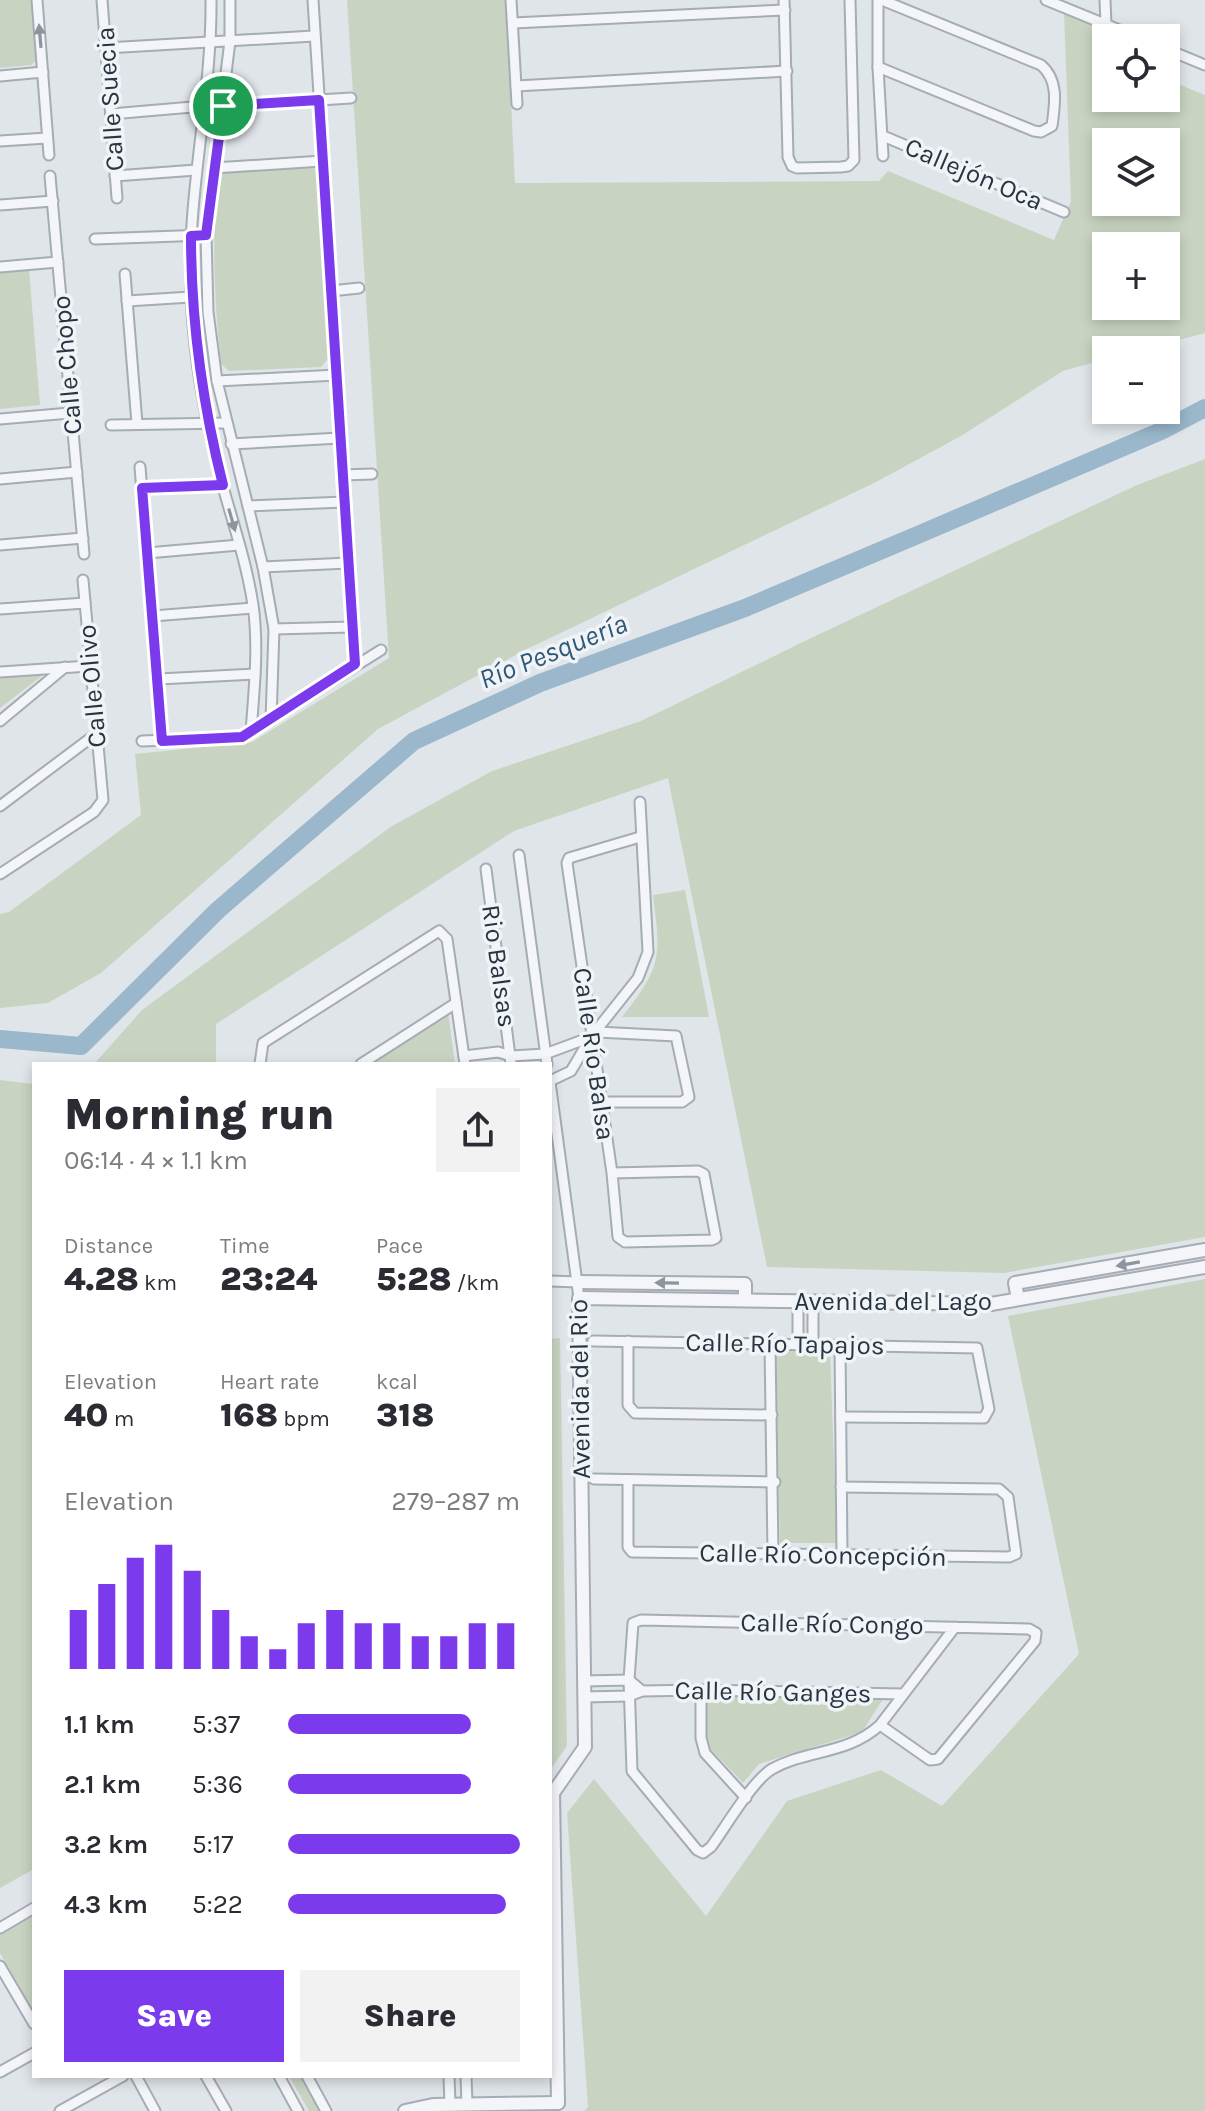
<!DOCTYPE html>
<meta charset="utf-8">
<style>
:root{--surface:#fff;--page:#f2f2f3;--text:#2b2b33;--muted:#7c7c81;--accent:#7c3aed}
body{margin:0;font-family:Karla,sans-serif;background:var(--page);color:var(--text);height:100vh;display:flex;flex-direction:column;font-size:30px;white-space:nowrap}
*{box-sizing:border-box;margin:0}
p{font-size:26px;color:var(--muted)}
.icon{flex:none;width:44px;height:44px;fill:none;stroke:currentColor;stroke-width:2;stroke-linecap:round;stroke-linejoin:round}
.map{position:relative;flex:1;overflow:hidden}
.panel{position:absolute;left:32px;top:1062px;width:520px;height:1016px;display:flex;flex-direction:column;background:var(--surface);border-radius:0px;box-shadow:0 4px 12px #0003}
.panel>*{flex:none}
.buttons{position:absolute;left:1092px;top:24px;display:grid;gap:16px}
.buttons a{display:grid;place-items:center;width:88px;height:88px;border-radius:0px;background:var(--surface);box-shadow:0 4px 12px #0003;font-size:40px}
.pin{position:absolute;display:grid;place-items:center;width:68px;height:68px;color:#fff;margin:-34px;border:4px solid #fff;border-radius:50%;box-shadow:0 2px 8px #0007}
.round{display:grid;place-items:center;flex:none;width:84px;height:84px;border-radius:0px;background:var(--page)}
.summary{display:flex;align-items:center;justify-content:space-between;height:136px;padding:0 32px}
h1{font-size:44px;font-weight:800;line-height:60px}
.figures{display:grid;grid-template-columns:repeat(3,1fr);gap:12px;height:136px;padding:8px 32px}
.figures div{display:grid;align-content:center}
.figures b{font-size:34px;font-weight:800}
.figures small{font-size:22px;font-weight:400}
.figures p{font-size:22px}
.chart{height:224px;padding:16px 32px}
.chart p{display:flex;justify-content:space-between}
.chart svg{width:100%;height:144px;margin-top:8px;stroke:var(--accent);stroke-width:6}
.cta{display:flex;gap:16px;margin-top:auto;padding:16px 32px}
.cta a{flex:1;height:92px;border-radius:0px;background:var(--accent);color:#fff;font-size:32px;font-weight:800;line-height:92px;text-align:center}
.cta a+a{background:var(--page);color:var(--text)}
ul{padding:0 32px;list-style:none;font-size:26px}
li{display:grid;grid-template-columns:128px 96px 1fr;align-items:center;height:60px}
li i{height:20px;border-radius:10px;background:var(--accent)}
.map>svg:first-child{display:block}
</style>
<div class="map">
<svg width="1205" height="2111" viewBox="0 0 1205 2111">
<rect width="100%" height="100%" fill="#e0e5ea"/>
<g fill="#c8d4c1" fill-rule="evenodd">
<polygon points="0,0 32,0 38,59 31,65 0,68"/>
<path d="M347 0H506L515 183 879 181 888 171 1054 240 1071 201 1064 13 1127 38H1106V98H1166V79L1205 95V333L1141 350H1106V359L1063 371 961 436 876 482 525 650 378 729 101 973 48 1003 0 1008V914L9 912 141 815 135 754 252 742 389 658ZM1106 142H1166V202H1106ZM1106 246H1166V306H1106Z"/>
<path d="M311 165 318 172 329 358 321 367 229 371 221 364C214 301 212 241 217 177L227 172Z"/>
<polygon points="29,269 40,405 0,409 0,271"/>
<polygon points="1205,459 1205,1237 1004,1273 767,1267 668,778 514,831 216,1024 216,1064 94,1064 142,1010 392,826 492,771 641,721 811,638 1137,485"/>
<polygon points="43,675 0,708 0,677"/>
<path d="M685 890 709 1017H622C662 966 661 958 653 895Z"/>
<polygon points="448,1011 455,1064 372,1064"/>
<polygon points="0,1080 34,1084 34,1869 0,1888"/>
<polygon points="1205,1279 1205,2111 584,2111 588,2107 567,1813 594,1779 706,1916 787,1801 881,1770 942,1806 1079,1654 1008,1316"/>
<polygon points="560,1338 567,1746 550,1770 550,1339"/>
<polygon points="775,1351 830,1351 837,1543 780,1543"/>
<polygon points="706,1695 883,1699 862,1732 759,1764 743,1783 707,1745"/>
<polygon points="34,1913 34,2012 0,1953 0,1932"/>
<polygon points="289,2076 303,2076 323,2111 309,2111"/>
</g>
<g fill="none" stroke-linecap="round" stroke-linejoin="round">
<polyline stroke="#9ab7cb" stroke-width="18" points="0,1039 81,1046 218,910 414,741 540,683 745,608 920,534 1161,431 1205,408"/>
<defs>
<g id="minor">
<polyline points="37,0 49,155"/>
<polyline points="102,0 117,198"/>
<path d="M211 0C212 99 186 196 191 296 194 361 206 425 223 487 234 526 247 565 253 605 259 647 254 690 251 732"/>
<polyline points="230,0 230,41 206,235 208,312 217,381 263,567 274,629 271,720"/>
<polyline points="313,0 355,664"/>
<polyline points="511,0 517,104"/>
<polyline points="784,0 788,157 792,166 797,168 841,167 848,166 854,160 850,0"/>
<polyline points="878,0 878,67 883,156"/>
<polyline points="1046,0 1139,38"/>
<polyline points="1105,0 1106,24"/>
<polyline points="513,23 785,10"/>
<polyline points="106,48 314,36"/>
<polyline points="1166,49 1205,65"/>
<path d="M878 67 1034 131 1041 132 1052 126C1055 104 1059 80 1041 65L882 0"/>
<polyline points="0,76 43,72"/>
<polyline points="516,86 787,71"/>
<polyline points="223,106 351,98"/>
<polyline points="111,114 204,106"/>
<polyline points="883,136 1064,212"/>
<polyline points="0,141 47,138"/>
<polyline points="214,168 322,161"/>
<polyline points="50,176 84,554"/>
<polyline points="115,176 196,170"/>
<polyline points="0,205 53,201"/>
<polyline points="95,239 206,235"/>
<polyline points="0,267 58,262"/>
<polyline points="125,274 137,424"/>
<polyline points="331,291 359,288"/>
<polyline points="127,301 191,297"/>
<polyline points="217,381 337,375"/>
<polyline points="0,419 70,413"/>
<polyline points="111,425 226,423"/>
<polyline points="231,444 340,438"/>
<polyline points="140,467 162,741"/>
<polyline points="343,475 372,474"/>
<polyline points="0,479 77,472"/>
<polyline points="142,488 223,485"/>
<polyline points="248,506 344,502"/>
<polyline points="0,545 83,538"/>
<polyline points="147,553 239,545"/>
<polyline points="263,567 348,563"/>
<polyline points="0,609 85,603"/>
<polyline points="153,616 253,608"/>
<polyline points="274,629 351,627"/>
<polyline points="0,672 89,666"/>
<polyline points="159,679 255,674"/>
<polyline points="0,721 65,667"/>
<polyline points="142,741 242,737 381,650"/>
<polyline points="0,806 96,734"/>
<polyline points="519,855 547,1064"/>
<polyline points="486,869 511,1064"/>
<polyline points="0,874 94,812 103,800 83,580"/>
<polyline points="597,1032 676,1036 689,1097 682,1102 602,1102"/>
<polyline points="464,1056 498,1052 511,1056 545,1054 591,1037"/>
<polyline points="260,1064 263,1043 439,931 447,939 465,1064"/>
<polyline points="361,1064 456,1003"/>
<polyline points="550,1081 571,1071 591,1037 638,978 648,952 640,802"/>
<polyline points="550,1082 579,1298"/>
<polyline points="612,1173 698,1171 704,1174 716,1238 712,1240 625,1242 618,1237 612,1173 567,863 569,858 640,837"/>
<polyline points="550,1281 578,1282"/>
<polyline points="593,1341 977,1348 989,1409 984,1418 841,1417"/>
<polyline points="628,1341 628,1405 635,1413 772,1415"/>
<polyline points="770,1344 773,1554"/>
<polyline points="798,1344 798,1301"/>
<polyline points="813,1345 813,1301"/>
<polyline points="840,1345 842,1554"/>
<polyline points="594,1479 775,1482"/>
<polyline points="628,1480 628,1547 632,1552 1009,1557 1016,1554 1008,1497 999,1489 841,1487"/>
<polyline points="584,1681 629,1680 642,1691"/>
<polyline points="701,1690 701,1738 705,1753 746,1798"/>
<polyline points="584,1697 629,1696 642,1691 701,1690 903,1694"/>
<path d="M880 1725 930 1760 938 1759 1035 1641 1036 1633 1029 1629 641 1620 633 1623 629 1680 632 1771 697 1850 703 1853 711 1847C725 1828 753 1780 772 1769 808 1749 847 1755 880 1725L955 1627"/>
<polyline points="0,1928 34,1908"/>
<polyline points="0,1966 34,2024"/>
<polyline points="0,2072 34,2053"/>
<polyline points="136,2076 155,2111"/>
<polyline points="206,2076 226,2111"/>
<polyline points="279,2076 298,2111"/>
<polyline points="307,2076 326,2111"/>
<polyline points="449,2076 450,2105"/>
<polyline points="466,2076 467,2104"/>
<polyline points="60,2111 123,2076"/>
</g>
<g id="tertiary">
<polyline points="578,1282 745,1284 745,1300"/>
<polyline points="1018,1299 1015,1283 1205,1250"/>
<polyline points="558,2103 553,1793 585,1747 579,1298 991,1304 1205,1267"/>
<polyline points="405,2111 433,2105 558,2103"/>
</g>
</defs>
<use href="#minor" stroke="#a5acb4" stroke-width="13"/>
<use href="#tertiary" stroke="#a5acb4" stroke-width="16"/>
<use href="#minor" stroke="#f3f5f8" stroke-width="9"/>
<use href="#tertiary" stroke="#f3f5f8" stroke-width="12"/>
</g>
<defs><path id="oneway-solid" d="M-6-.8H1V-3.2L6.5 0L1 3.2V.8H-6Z" transform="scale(2)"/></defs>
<g fill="#8e949d">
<use href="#oneway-solid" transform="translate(40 36) rotate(-95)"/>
<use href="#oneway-solid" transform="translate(232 520) rotate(74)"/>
<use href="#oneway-solid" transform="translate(1128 1264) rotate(170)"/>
<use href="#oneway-solid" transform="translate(667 1283) rotate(-179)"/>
</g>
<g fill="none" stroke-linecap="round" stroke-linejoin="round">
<defs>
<path id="route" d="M319 100 355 664 242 737 162 741 142 488 223 485C202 402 191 321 191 236L206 235 223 106Z"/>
</defs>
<use href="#route" stroke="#fff" stroke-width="16"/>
<use href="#route" stroke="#7c3aed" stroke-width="10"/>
</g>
<g text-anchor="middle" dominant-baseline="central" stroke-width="7" stroke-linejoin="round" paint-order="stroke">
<g font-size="26" fill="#283442" stroke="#f0f4f7">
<text transform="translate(110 99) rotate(-94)">Calle Suecia</text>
<text transform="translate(974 174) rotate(23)">Callejón Oca</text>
<text transform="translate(67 365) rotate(-95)">Calle Chopo</text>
<text transform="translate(92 686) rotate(-95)">Calle Olivo</text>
<text transform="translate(499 966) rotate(82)">Rio Balsas</text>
<text transform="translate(594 1054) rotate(82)">Calle Río Balsa</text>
<text x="893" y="1301">Avenida del Lago</text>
<text transform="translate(785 1344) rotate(1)">Calle Río Tapajos</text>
<text transform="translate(580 1389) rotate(-91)">Avenida del Rio</text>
<text transform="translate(823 1555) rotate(1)">Calle Río Concepción</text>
<text transform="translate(832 1624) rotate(1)">Calle Río Congo</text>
<text transform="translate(773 1692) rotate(1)">Calle Río Ganges</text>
</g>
<g font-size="28" font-style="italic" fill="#305878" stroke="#f0f4f7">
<text transform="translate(553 651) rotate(-22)">Río Pesquería</text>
</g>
</g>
</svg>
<div class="buttons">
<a><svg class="icon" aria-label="locate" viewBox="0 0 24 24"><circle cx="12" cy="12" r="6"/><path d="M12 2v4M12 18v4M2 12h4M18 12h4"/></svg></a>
<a><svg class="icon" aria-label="layers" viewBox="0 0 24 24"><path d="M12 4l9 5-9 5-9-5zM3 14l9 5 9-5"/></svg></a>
<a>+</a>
<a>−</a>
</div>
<div class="pin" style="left:223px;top:106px;background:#1e9e55"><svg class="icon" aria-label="arrive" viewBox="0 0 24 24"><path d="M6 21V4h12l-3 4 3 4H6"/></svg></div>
<section class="panel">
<div class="summary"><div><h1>Morning run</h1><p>06:14 · 4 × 1.1 km</p></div><a class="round"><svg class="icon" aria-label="share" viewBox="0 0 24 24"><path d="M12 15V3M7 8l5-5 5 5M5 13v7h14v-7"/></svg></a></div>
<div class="figures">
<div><p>Distance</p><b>4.28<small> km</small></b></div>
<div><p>Time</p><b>23:24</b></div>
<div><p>Pace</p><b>5:28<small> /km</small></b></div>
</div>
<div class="figures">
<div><p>Elevation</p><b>40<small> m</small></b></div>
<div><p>Heart rate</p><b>168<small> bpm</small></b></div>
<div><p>kcal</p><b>318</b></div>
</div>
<div class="chart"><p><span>Elevation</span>279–287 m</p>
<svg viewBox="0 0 160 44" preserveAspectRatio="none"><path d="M5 44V26M15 44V18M25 44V10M35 44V6M45 44V14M55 44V26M65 44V34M75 44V38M85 44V30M95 44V26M105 44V30M115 44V30M125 44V34M135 44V34M145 44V30M155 44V30"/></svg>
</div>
<ul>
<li><b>1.1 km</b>5:37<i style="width:79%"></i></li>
<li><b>2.1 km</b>5:36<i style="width:79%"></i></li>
<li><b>3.2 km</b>5:17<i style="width:100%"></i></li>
<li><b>4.3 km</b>5:22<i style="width:94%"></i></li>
</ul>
<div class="cta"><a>Save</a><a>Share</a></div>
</section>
</div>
